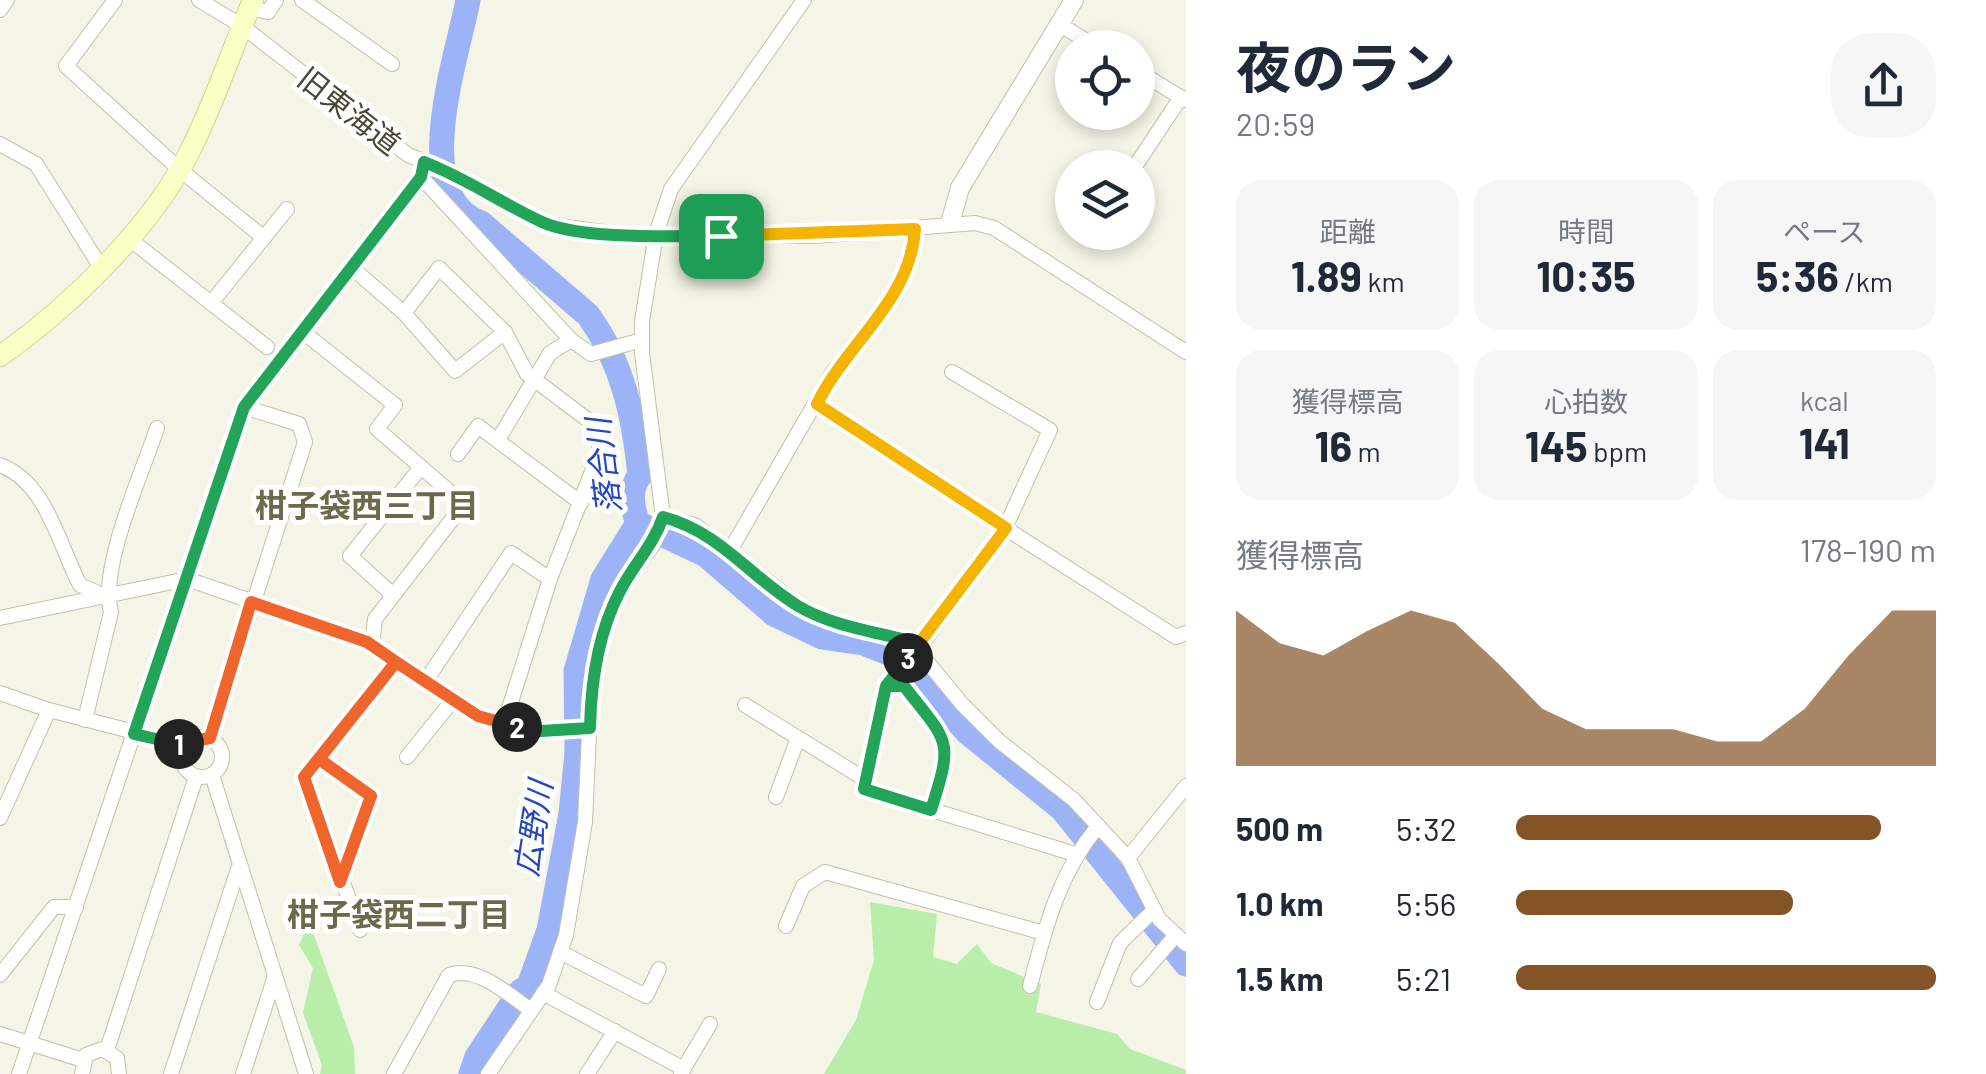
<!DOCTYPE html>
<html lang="ja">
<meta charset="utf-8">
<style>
:root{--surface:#fff;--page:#f6f6f7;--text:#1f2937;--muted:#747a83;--accent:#845326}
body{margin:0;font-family:Barlow,"Noto Sans JP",sans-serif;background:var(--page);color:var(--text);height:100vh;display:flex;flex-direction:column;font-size:38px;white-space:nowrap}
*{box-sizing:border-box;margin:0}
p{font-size:32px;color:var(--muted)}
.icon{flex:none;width:55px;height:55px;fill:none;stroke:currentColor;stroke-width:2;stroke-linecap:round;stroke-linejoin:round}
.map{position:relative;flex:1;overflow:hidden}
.panel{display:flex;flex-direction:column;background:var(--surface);width:800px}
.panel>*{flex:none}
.buttons{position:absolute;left:1055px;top:30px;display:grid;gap:20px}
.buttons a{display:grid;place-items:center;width:100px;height:100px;border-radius:50%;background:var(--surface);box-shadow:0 5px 15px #0003;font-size:50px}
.pin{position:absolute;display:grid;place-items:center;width:85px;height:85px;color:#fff;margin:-42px;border-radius:20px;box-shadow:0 5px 15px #0006}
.km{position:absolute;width:50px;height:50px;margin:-25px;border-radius:50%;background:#222;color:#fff;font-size:28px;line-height:50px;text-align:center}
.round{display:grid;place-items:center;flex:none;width:105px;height:105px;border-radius:40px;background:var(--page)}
.summary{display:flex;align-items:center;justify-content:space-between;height:170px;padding:0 50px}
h1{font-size:55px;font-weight:700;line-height:75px}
.figures{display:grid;grid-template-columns:repeat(3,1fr);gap:15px;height:170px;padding:10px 50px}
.figures div{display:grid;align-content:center;border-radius:25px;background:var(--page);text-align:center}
.figures b{font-size:42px;font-weight:700}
.figures small{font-size:28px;font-weight:400}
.figures p{font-size:28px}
.chart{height:280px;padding:20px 50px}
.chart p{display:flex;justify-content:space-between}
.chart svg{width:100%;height:180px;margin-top:10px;fill:var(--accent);opacity:.7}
ul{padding:0 50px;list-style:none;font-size:32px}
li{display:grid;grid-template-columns:160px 120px 1fr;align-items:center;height:75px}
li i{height:25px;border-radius:12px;background:var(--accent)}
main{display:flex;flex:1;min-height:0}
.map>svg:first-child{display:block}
</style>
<main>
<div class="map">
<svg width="1186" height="1074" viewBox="0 0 1186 1074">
<rect width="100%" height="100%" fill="#f4f5e6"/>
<g fill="#b8edaa">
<polygon points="870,902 937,914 933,957 957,964 977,944 991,963 1041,984 1036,1012 1117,1034 1130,1049 1186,1070 1186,1074 824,1074 856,1020 874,960"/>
<polygon points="309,921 354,1047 355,1074 320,1074 322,1065 303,1013 313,968 299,945"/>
</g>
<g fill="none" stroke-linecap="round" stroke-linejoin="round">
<g stroke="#9cb3f8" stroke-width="25">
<path d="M468 0C458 55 407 198 481 223L588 315C623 363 634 417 640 475 629 489 632 508 638 523L706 555 774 614 822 637 863 643 903 659 967 732 1062 809 1186 964"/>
<polyline points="471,1074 477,1057 520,992 529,986 549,930 571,814 577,753 576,671 603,579 638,523"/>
</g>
<defs>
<g id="minor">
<polyline points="115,0 66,66 179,169 264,238"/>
<polyline points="199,0 242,26 408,155 454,173 546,224 623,235 721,236 815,236 975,223 994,228 1186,352"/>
<polyline points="302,0 392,64"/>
<polyline points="250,8 268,12 276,0"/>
<polyline points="0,10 7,0"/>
<polyline points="1059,24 1098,48"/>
<polyline points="1138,71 1185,100"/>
<polyline points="0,144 36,164 100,266"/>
<polyline points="1134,168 1181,97"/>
<polyline points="421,177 571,340"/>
<polyline points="127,237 267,347"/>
<polyline points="351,267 404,313 455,371 505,332"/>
<polyline points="211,303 287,209"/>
<polyline points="404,313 439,268 505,332 527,374 596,426 600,451 550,579 504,724"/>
<polyline points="303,332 395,405 377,429 464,504 375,619 372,645"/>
<polyline points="817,404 1005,528 1050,430 952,372"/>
<polyline points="498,440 550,353 571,340 591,354 642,340"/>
<polyline points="458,454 478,426 581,503"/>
<path d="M0 465C47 483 58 543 80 585L107 597"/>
<polyline points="663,517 695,525 801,607 837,624 910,641 962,704 999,741 1074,800 1128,858 1159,919 1186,944"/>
<polyline points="731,549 833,372 879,318 909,262 915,229"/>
<polyline points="393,595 350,556 421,467"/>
<polyline points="0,618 187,579 367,641 479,716 541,731 590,728"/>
<polyline points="425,682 511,553 550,579"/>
<path d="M886 685 904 687C949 744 954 738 931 810"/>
<polyline points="0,693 49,710 185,745"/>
<polyline points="745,705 866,780"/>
<path d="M85 720 111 612C99 567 142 474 157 428"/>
<circle cx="202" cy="757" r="20"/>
<polyline points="210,738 305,442 299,424 244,407"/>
<polyline points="407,757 453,700"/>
<polyline points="319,759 371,797 341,881"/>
<polyline points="212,775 306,1074"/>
<polyline points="776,797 798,738"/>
<polyline points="0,818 49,710"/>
<polyline points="1075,854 864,789 886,685 927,637 1005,528 1176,637 1186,633"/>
<polyline points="1128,858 1186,786"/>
<polyline points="786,926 803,886 825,872 1044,933"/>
<polyline points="360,930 305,777 396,662"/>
<polyline points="560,952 646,996 659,969"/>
<polyline points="0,975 54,907 76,907"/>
<polyline points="1138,979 1176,935"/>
<path d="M1030 986C1046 926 1058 875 1098 826"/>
<polyline points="543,993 684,1069"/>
<polyline points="1097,1002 1120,943 1154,910"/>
<polyline points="0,1034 83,1060"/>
<polyline points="107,1050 196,777"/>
<polyline points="681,1073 710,1024"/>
<polyline points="19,1074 244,407 421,177 423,163"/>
<polyline points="82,1074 86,1055 102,1049 117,1058 119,1074"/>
<polyline points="171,1074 238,869"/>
<polyline points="243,1074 275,976"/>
<path d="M394 1074 449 975C477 965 509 995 531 1010"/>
<polyline points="488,1074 549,985 566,935 585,822 591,690 600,641 620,590 653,545 663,517 642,353 642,321 656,234 671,189 804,0"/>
<polyline points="587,1074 615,1031"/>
</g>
<polyline id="tertiary" points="950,223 960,188 1074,0"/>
<path id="secondary" d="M0 356C69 308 154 225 191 149 215 101 232 49 253 0"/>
</defs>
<use href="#minor" stroke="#c1c1a7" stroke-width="16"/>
<use href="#tertiary" stroke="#c1c1a7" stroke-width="20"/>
<use href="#secondary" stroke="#d0d68f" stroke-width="22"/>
<use href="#minor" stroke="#fff" stroke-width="14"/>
<use href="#tertiary" stroke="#fff" stroke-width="18"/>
<use href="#secondary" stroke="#f9ffc5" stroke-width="20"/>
</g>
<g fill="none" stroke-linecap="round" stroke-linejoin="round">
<defs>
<path id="split-1" d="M179 744 134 734 244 407 421 177 424 162C466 178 501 203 542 222 581 240 676 236 721 236"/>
<polyline id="split-2" points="179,744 210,738 251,602 367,642 396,662 304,777 340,882 371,796 319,759 396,662 478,716 517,727"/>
<path id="split-3" d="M517 727 541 731 590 728C591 681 598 633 620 591 634 564 653 546 663 517 720 532 749 576 798 606 832 626 872 631 910 641L916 648 886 686H904C949 744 954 738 931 810L864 789 886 686 908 658"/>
<path id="split-4" d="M721 236 915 229C911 300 846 344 817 404L1006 528 908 658"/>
</defs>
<use href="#split-1" stroke="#fff" stroke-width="20"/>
<use href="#split-2" stroke="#fff" stroke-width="20"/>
<use href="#split-3" stroke="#fff" stroke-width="20"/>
<use href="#split-4" stroke="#fff" stroke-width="20"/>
<use href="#split-1" stroke="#22a559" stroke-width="12"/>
<use href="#split-2" stroke="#f0652b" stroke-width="12"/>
<use href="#split-3" stroke="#22a559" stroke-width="12"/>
<use href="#split-4" stroke="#f5b400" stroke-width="12"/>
</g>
<g text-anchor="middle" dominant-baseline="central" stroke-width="10" stroke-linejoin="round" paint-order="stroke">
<g font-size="30" fill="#484734" stroke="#fff">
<text transform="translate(350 110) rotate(38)">旧東海道</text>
</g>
<g font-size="32" font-style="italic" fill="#2247bf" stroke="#fff">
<text transform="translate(602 466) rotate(-97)">落合川</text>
<text transform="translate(532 828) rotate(-81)">広野川</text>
</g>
<g font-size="32" font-weight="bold" fill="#6c6a4a" stroke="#fff">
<text x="367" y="504">柑子袋西三丁目</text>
<text x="399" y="913">柑子袋西二丁目</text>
</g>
</g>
</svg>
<div class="buttons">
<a><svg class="icon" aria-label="locate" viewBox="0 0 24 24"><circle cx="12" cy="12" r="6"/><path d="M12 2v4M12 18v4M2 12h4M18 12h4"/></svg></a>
<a><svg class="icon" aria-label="layers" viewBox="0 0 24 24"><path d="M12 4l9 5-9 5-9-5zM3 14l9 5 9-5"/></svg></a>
</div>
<div class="pin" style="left:721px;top:236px;background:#1e9e55"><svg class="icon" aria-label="arrive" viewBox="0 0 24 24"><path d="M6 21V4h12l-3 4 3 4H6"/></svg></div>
<b class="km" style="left:179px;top:744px">1</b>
<b class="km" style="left:517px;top:727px">2</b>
<b class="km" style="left:908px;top:658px">3</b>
</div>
<section class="panel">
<div class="summary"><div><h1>夜のラン</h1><p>20:59</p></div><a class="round"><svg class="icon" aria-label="share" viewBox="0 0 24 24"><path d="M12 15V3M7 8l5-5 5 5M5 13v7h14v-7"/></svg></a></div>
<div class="figures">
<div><p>距離</p><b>1.89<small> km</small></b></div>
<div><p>時間</p><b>10:35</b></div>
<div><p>ペース</p><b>5:36<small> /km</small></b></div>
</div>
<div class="figures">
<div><p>獲得標高</p><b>16<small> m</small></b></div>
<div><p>心拍数</p><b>145<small> bpm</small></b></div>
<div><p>kcal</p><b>141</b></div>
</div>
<div class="chart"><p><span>獲得標高</span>178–190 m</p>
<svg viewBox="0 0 160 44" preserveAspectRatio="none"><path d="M0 44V6L10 14L20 17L30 11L40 6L50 9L60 19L70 30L80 35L90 35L100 35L110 38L120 38L130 30L140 17L150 6L160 6V44z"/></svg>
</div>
<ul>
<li><b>500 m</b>5:32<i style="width:87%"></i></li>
<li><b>1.0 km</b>5:56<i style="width:66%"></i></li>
<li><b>1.5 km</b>5:21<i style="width:100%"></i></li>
</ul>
</section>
</main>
